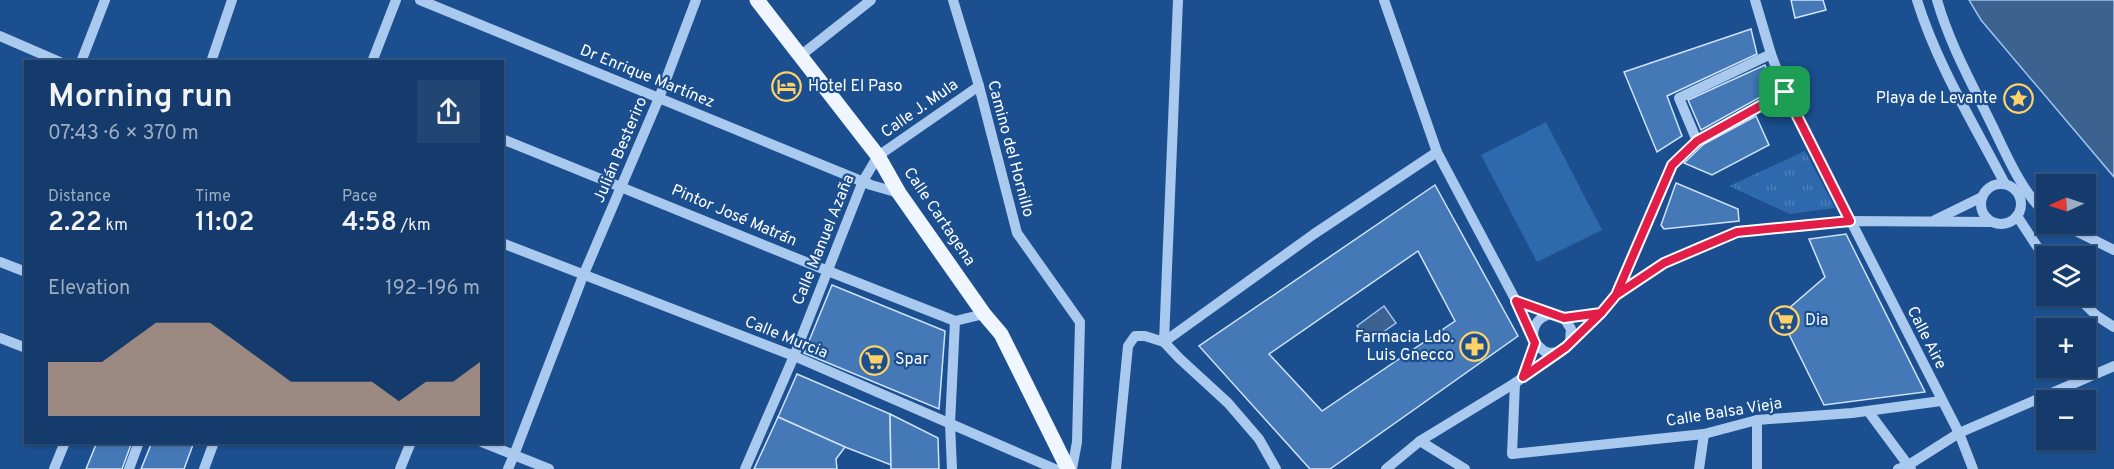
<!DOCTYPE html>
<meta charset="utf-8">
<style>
:root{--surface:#143b6b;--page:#214673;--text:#f1f3f6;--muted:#9dadc1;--line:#33557e;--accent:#d6ab8b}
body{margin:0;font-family:Overpass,sans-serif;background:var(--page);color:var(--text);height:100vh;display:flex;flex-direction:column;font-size:22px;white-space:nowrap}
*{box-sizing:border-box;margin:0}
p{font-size:20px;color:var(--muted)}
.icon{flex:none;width:33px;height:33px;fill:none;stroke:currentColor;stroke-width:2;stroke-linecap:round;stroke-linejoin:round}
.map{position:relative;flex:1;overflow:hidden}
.panel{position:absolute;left:24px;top:60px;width:480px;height:384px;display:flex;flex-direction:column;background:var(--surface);border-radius:0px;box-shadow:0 2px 4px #0004,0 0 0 2px var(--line)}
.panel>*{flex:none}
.needle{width:39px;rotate:267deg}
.buttons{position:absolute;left:2036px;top:174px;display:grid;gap:12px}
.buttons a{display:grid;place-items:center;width:60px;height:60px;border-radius:0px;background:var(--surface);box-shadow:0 2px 4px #0004,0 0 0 2px var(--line);font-size:30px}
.pin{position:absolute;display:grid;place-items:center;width:51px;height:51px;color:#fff;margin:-26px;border-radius:12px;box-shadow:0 3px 9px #0006}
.round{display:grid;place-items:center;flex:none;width:63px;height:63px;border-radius:0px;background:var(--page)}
.headline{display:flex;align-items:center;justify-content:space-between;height:102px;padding:0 24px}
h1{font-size:33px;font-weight:600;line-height:45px}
.metrics{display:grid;grid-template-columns:repeat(3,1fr);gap:9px;height:102px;padding:6px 24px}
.metrics div{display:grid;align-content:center}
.metrics b{font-size:26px;font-weight:600}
.metrics small{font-size:16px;font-weight:400}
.metrics p{font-size:16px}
.chart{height:168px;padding:12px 24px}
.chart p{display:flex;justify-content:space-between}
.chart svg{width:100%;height:108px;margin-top:6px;fill:var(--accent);opacity:.7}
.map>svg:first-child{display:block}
</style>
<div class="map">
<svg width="2114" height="469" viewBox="0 0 2114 469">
<defs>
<pattern id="grass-tufts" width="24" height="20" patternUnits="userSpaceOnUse" patternTransform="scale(1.5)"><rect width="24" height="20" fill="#2e69ad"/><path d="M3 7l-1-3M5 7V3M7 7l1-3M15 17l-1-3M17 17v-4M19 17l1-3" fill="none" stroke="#4d80b9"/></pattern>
</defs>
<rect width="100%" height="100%" fill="#1b4f8f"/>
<polygon fill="url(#grass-tufts)" points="1805,151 1835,208 1790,214 1729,186"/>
<polygon fill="#2e69ad" points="1546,122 1602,230 1537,262 1481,155"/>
<g fill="#3c6290" stroke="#9cc4f0" stroke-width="1.5">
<polygon points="1969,0 2114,0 2114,177 1981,20"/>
<polygon points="1384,306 1396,323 1369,342 1357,326"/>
</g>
<g fill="#4478b7" stroke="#cfe3fa" stroke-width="1.5" fill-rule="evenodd">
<polygon points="1791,0 1823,0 1826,10 1795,18"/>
<polygon points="1751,29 1757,54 1667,96 1682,136 1657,152 1624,72"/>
<polygon points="1765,65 1775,89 1701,130 1688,100"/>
<polygon points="1756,116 1769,145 1712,175 1684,163 1704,144"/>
<polygon points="1676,183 1738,209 1739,221 1664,229 1661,225"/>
<path d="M1435 185 1518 336 1330 469H1310L1199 346ZM1418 251 1455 321 1322 411 1269 354Z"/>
<polygon points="1846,234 1925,392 1824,405 1780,316 1825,277 1809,239"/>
<polygon points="832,285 945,331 939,409 804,353"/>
<polygon points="797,374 890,414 891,465 845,447 778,417"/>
<polygon points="890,414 938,438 939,469 891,469"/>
<polygon points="778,417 845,447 836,459 837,469 754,469"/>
<polygon points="97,442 132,442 122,469 86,469"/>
<polygon points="152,442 194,442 184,469 141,469"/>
</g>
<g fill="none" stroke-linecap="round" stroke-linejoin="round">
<g stroke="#a9c9ee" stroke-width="10">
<polyline points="420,0 871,185 899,193"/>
<polyline points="953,0 979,86 1017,233 1080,322 1077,442 1072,469"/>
<polyline points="1384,0 1437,152 1516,301 1535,343 1544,351 1549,353 1560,352"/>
<polyline points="1755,0 1771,54 1785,92 1959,433 1973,469"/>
<path d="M1917 0C1937 65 1974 124 2005 184"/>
<path d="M1937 0C1949 42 1970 80 1989 119 2005 151 2020 190 2046 214"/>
<polyline points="0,36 60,62"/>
<polyline points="800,56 871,0"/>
<polyline points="81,62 105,0"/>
<polyline points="211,62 232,0"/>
<polyline points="372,62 396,0"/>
<polyline points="502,139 828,271 955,321"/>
<polyline points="1697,141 1679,98 1771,54"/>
<circle cx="2001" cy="204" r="20"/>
<polyline points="2017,216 2046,260"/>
<polyline points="1935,220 1982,197"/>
<polyline points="2062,224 2114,250"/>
<polyline points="502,243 794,356 1055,469"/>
<polyline points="0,262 26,272"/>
<polyline points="1617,294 1673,165 1697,141 1785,92"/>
<polyline points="2076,296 2097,316 2114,327"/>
<polyline points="1516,301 1564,318 1571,329 1570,342"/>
<polyline points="1564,318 1601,313"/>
<polyline points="955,321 984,314"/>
<path d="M1533 337C1533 324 1539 317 1551 314"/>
<polyline points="0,338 26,348"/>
<polyline points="1164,342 1178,0"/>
<polyline points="1164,342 1314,234 1437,152"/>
<polyline points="1523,377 1535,343"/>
<polyline points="1515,383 1512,454 1704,434 1757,420 1852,413 1941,401"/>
<polyline points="1868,411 1911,469"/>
<polyline points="1420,441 1465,469"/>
<polyline points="482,442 514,455 508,469"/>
<polyline points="54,469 65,442"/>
<polyline points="129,469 139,442"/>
<polyline points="204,469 214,442"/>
<polyline points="400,469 411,442"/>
<polyline points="549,469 514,455 583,276 659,98 696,0"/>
<polyline points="745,469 794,356 863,181 878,156 979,86"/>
<polyline points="952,469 950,424 955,321"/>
<polyline points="1116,469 1128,346 1135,336 1145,336 1164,342 1179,358 1228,403 1259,439 1276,469"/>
<polyline points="1386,469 1420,441 1515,383 1562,351 1601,313 1616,295 1664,263 1699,247 1737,232 1850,221 1992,222"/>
<polyline points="1699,469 1704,434"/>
<polyline points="1757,469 1757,420"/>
<polyline points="1898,469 1907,466 1959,433 2114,366"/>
</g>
<polyline stroke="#f0f6ff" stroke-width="15" points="757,0 878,156 899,193 984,314 1001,334 1068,469"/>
</g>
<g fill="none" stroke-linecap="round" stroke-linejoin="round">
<defs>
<polyline id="route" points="1785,92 1697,141 1672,165 1616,295 1601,313 1564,318 1516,301 1535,343 1523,377 1566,347 1601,313 1616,295 1664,263 1737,232 1850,221 1785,92"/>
</defs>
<use href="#route" stroke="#fff" stroke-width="12"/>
<use href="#route" stroke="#e11d48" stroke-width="8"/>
</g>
<defs>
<symbol id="hotel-ring" viewBox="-11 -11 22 22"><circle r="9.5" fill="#1b4f8f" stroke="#ffd166" stroke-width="1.5"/><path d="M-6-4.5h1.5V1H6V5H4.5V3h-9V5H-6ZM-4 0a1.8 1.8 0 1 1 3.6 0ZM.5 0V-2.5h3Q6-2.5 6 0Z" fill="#ffd166"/></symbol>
<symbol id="sight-ring" viewBox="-11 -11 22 22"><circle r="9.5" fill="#1b4f8f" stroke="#ffd166" stroke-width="1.5"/><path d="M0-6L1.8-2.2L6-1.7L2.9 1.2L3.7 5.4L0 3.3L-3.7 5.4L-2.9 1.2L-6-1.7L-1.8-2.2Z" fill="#ffd166"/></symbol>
<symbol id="supermarket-ring" viewBox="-11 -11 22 22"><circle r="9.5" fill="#1b4f8f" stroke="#ffd166" stroke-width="1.5"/><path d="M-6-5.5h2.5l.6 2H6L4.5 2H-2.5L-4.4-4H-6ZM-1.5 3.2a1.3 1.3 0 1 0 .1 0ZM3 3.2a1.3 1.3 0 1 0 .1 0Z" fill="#ffd166"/></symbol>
<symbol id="pharmacy-ring" viewBox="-11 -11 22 22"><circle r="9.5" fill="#1b4f8f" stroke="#ffd166" stroke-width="1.5"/><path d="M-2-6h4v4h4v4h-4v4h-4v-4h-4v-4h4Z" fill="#ffd166"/></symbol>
</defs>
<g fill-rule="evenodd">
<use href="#hotel-ring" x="770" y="70" width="33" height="33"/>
<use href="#sight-ring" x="2002" y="82" width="33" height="33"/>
<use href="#supermarket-ring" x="1768" y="304" width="33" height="33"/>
<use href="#pharmacy-ring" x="1458" y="330" width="33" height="33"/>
<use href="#supermarket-ring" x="858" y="344" width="33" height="33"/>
</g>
<g text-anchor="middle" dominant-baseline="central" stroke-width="4.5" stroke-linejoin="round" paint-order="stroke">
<g font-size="16" fill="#fff" stroke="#1b4f8f">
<text transform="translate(647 77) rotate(22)">Dr Enrique Martínez</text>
<text transform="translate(920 109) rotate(-35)">Calle J. Mula</text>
<text transform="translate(1010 149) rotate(75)">Camino del Hornillo</text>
<text transform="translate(621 150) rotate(-67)">Julián Besteriro</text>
<text transform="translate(734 216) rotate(23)">Pintor José Matrán</text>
<text transform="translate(939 217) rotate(56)">Calle Cartagena</text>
<text transform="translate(824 240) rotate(-68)">Calle Manuel Azaña</text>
<text transform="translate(786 338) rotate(22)">Calle Murcia</text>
<text transform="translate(1926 338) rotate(63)">Calle Aire</text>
<text transform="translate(1724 413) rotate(-9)">Calle Balsa Vieja</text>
</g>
<g font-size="16" fill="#fff" stroke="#1b4f8f" text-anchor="start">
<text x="808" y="87">Hotel El Paso</text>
<text x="1997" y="99" text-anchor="end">Playa de Levante</text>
<text x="1805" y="321">Dia</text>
<text x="1454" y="338" text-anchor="end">Farmacia Ldo.<tspan x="1454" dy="18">Luis Gnecco</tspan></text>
<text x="895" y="360">Spar</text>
</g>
</g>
</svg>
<div class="buttons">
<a><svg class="needle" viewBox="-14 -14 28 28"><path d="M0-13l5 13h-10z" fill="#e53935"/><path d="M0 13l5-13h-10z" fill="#9dadc1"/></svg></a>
<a><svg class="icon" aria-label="layers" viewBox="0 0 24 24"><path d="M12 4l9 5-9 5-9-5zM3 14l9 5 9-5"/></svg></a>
<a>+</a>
<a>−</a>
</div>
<div class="pin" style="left:1785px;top:92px;background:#1e9e55"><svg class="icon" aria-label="arrive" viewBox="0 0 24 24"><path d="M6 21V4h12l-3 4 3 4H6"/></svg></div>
<section class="panel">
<div class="headline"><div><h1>Morning run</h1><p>07:43 · 6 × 370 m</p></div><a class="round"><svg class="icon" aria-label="share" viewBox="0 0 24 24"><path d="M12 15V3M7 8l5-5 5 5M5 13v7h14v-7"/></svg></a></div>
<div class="metrics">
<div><p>Distance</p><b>2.22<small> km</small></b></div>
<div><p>Time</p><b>11:02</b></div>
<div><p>Pace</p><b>4:58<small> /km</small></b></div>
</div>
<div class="chart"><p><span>Elevation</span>192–196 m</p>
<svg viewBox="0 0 160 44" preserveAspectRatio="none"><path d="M0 44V22L10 22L20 22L30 14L40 6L50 6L60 6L70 14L80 22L90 30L100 30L110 30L120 30L130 38L140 30L150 30L160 22V44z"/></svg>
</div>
</section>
</div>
